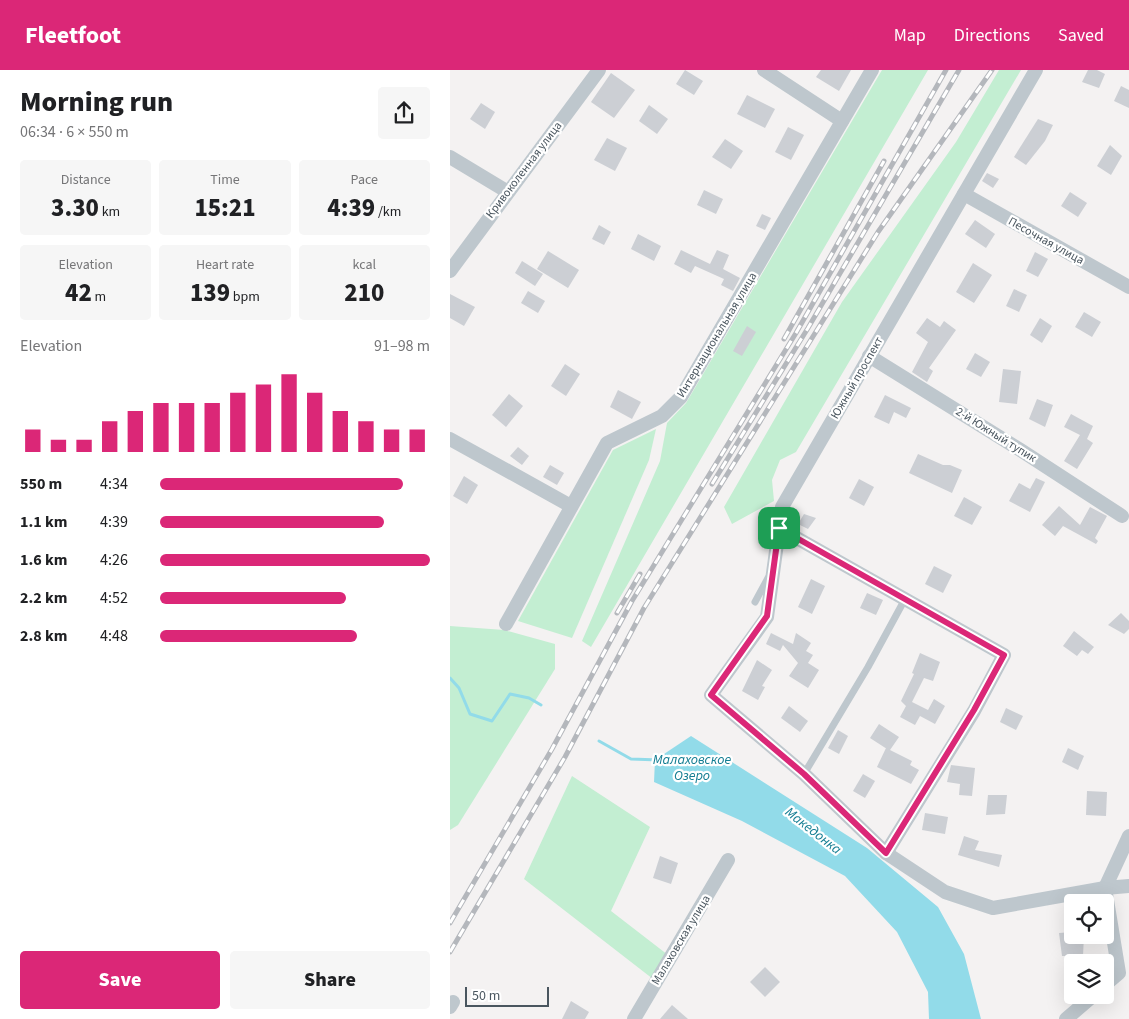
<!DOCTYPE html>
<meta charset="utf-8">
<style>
:root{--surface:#fff;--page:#f6f6f6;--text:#202124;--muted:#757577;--accent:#db2777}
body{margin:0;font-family:"Source Sans 3",sans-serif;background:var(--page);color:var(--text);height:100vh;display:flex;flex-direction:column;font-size:19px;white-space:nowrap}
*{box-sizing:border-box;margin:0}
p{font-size:16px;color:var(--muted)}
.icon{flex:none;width:28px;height:28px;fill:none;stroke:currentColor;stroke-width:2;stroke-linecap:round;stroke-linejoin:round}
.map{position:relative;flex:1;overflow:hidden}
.sheet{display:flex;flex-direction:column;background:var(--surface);width:450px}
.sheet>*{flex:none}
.buttons{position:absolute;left:614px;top:824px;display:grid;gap:10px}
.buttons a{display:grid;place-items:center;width:50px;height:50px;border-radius:5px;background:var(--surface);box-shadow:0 5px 20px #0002;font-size:25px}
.scale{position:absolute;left:15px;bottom:12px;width:84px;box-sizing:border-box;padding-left:5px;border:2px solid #4a565f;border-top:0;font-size:14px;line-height:18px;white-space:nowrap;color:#4a565f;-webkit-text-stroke:4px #fff;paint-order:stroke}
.pin{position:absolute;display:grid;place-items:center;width:42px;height:42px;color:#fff;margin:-21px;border-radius:10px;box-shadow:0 2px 8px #0006}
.round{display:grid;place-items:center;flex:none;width:52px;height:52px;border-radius:5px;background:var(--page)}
.headline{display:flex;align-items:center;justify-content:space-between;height:85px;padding:0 20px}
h1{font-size:28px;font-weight:800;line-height:38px}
.stats{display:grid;grid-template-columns:repeat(3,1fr);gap:8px;height:85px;padding:5px 20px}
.stats div{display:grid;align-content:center;border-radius:5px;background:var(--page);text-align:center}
.stats b{font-size:25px;font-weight:800}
.stats small{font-size:14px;font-weight:400}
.stats p{font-size:14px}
.chart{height:140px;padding:10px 20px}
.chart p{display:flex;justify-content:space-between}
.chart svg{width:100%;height:90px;margin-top:5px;stroke:var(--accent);stroke-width:6}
.action{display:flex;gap:10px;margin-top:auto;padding:10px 20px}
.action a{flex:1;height:58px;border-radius:5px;background:var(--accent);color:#fff;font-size:20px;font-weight:800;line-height:58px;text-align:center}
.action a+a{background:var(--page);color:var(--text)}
ul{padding:0 20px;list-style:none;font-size:16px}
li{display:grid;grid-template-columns:80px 60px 1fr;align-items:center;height:38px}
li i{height:12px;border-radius:6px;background:var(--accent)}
header{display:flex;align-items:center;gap:30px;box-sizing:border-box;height:70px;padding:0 25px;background:var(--accent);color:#fff}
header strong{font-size:24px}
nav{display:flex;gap:28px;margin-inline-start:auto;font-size:18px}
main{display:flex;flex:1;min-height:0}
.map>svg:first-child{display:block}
</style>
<header>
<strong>Fleetfoot</strong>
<nav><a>Map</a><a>Directions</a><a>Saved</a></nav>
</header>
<main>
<section class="sheet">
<div class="headline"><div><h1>Morning run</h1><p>06:34 · 6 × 550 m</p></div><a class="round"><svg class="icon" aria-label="share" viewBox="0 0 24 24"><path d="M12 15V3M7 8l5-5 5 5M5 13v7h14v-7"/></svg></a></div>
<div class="stats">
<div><p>Distance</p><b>3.30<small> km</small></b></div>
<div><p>Time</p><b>15:21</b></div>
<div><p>Pace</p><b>4:39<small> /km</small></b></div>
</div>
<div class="stats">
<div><p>Elevation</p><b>42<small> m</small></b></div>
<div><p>Heart rate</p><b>139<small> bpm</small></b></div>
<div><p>kcal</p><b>210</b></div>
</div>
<div class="chart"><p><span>Elevation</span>91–98 m</p>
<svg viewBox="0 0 160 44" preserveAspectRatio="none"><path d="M5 44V33M15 44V38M25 44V38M35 44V29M45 44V24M55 44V20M65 44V20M75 44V20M85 44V15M95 44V11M105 44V6M115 44V15M125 44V24M135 44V29M145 44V33M155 44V33"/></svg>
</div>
<ul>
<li><b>550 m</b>4:34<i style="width:90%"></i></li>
<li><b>1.1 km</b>4:39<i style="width:83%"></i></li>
<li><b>1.6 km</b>4:26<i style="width:100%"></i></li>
<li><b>2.2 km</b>4:52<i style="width:69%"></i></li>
<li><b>2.8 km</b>4:48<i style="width:73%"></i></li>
</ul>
<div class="action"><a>Save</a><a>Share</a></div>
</section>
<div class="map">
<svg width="679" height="949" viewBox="0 0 679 949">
<rect width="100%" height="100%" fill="#f4f2f2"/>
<g fill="#c3eed2">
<polygon points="432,0 478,0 141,577 132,571 210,391 217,353 236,333"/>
<polygon points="549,0 571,0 346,382 330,390 322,410 324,431 282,454 274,437 392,232 506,72"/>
<polygon points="206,359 199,390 122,568 68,551 163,380"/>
<polygon points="0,556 54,560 105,574 105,599 8,755 0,760"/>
<polygon points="122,706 200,757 161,841 218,885 203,909 74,809"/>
</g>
<polygon fill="#92dbe9" points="241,666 417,778 488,837 514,884 531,949 479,949 478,922 447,862 395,806 292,751 204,712 205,690"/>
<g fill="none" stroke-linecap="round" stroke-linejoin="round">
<g stroke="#92dbe9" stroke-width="3">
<polyline points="0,608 9,618 20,644 42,651 60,624 79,628 91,635"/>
<polyline points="149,671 181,689 209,690"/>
</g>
</g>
<g fill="#cccfd4">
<polygon points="235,0 253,11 244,25 226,14"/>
<polygon points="371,0 401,0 389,21 366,7"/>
<polygon points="638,0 647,0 655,4 649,18 632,12"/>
<polygon points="161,3 185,20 164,48 141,32"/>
<polygon points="671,16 679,20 679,38 664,31"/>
<polygon points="297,25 325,39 315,58 287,44"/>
<polygon points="31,33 45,42 35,59 20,49"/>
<polygon points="199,35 218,49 207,64 189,51"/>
<polygon points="588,49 603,55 595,71 576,95 564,87"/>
<polygon points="338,57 354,65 341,90 325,82"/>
<polygon points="157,68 177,78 165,101 144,90"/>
<polygon points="275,69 293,81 281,99 262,87"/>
<polygon points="660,75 672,86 661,105 647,96"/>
<polygon points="537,103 549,109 543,118 532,111"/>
<polygon points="254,120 273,129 266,144 247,135"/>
<polygon points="620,122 637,133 628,147 611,136"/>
<polygon points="312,144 321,148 315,160 306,156"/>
<polygon points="525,150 545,164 536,178 515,164"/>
<polygon points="149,155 161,162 154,175 142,169"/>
<polygon points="188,164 211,176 204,191 181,179"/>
<polygon points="231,180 260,194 267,180 279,185 273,199 290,208 283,221 271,215 274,209 245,196 241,203 224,194"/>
<polygon points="98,181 129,200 118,218 87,199"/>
<polygon points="585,182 598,189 588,207 576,201"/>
<polygon points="72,191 93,204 85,216 65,203"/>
<polygon points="523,193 542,205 524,233 506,222"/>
<polygon points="564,219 577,225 569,242 556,236"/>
<polygon points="78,221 95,231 88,243 71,233"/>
<polygon points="0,224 25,237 14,256 0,248"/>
<polygon points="634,242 651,252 642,267 625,257"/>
<polygon points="477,248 490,257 494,251 506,260 479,298 483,301 477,312 462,302 478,272 466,263"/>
<polygon points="590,248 602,256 592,273 580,265"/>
<polygon points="297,256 306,262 292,286 283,281"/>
<polygon points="525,283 540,292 531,307 516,299"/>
<polygon points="115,294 130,304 116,326 101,316"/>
<polygon points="553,299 571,301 567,334 549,332"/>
<polygon points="168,320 191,332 182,349 160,337"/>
<polygon points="59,324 73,336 56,357 42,345"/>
<polygon points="435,325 461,338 456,348 444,342 439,354 424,347"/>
<polygon points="587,329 603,335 595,357 579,349"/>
<polygon points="621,344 643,356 637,369 643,373 627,399 614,391 630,365 614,357"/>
<polygon points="68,377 79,386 72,395 60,386"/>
<polygon points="468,384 493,395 500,395 512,400 502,423 459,403"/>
<polygon points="100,395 114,403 107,415 93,407"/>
<polygon points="14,406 28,415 17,434 3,426"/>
<polygon points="586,408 595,412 580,442 559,431 569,413 580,419"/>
<polygon points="409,409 424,417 414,436 399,428"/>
<polygon points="514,427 532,437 522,455 504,446"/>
<polygon points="609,436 630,455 640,437 657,446 645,468 648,471 646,474 613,456 605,466 592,455"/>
<polygon points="354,444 366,448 358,459 348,454"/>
<polygon points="484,496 502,505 493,523 475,514"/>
<polygon points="361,509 375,516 362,544 348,537"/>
<polygon points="417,523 433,530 426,545 410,538"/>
<polygon points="671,543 679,551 679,559 674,564 658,555"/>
<polygon points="624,561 644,577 638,584 632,580 627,586 613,576"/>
<polygon points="321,563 343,574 346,563 361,573 356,581 363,585 358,593 369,600 358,618 339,606 348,593 333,575 330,581 316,574"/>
<polygon points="470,583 490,592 483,611 474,608 462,632 478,640 484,629 495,636 485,654 470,646 465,655 450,647 456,636 451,631 464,604 462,603"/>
<polygon points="307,590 322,600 312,616 315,617 308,630 292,621"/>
<polygon points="339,636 358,651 350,662 331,648"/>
<polygon points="556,638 573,646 566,660 550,652"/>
<polygon points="429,654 449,667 440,680 462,691 460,695 469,700 461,714 427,697 436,678 437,679 420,668"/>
<polygon points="388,660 398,666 389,684 378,678"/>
<polygon points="618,678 634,686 628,700 612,692"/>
<polygon points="501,695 525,698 522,726 509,725 510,714 497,712"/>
<polygon points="413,704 425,711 415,728 403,721"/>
<polygon points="637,721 657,722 656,746 636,745"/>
<polygon points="538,725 557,725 555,744 536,745"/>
<polygon points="475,743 498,747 495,764 472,760"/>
<polygon points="514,766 529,771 525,780 552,785 549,797 508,785"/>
<polygon points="210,786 228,793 221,814 203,808"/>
<polygon points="622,862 622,865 634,865 633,886 612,886 609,863"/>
<polygon points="315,897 330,912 315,927 300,912"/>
<polygon points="121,931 139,942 135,949 112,949"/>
<polygon points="222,935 238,949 210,949"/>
</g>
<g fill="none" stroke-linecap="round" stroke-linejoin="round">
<g stroke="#bec7cd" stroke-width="7">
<polyline points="305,532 318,508"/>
<polyline points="354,704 418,597 455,529"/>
</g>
<g stroke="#bec7cd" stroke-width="14">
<polyline points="314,0 392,51"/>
<polyline points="586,0 332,437 317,547 261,625 354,704 436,783 495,822 543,838 655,818 679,816"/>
<polyline points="0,87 58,122"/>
<polyline points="514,124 679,217"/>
<polyline points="0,201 149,0"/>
<polyline points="419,286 572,381 672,446"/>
<polyline points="0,369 121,436"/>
<polyline points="329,458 554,585 524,641 436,783"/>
<polyline points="56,554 157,373 212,346 231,327 422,0"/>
<polyline points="655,915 669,903 655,818 679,766"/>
<polyline points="0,937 3,932"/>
<polyline points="184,949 278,790"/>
<polyline points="616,949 644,925"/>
</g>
<defs>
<g id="rail">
<polyline points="334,269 434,91"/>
<polyline points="262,414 358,258 509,0"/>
<polyline points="167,543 190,504"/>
<polyline points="0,853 102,679 182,531 346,263 496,0"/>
<polyline points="0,882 115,687 194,538 428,162 542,0"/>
</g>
</defs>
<use href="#rail" stroke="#b4b7bc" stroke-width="5"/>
<use href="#rail" stroke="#fff" stroke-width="3" stroke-dasharray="9" stroke-linecap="butt"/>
</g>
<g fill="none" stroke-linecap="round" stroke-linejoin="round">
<defs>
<polygon id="route" points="329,458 554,585 524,640 436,783 354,704 261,625 317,546"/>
</defs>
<use href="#route" stroke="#fff" stroke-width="10"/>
<use href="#route" stroke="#db2777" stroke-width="6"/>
</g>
<g text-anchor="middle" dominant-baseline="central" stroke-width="4.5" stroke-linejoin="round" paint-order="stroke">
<g font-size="12" fill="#4a565f" stroke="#fff">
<text transform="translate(74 100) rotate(-53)">Кривоколенная улица</text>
<text transform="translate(596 171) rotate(29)">Песочная улица</text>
<text transform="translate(267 265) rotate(-59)">Интернациональная улица</text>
<text transform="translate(407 308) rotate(-60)">Южный проспект</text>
<text transform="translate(546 365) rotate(32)">2-й Южный тупик</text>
<text transform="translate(231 870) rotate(-59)">Малаховская улица</text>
</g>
<g font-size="14" font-style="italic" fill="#137d92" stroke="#fff">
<text x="242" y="690">Малаховское<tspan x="242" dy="16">Озеро</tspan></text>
<text transform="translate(363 761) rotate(38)">Македонка</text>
</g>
</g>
</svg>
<div class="buttons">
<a><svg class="icon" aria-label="locate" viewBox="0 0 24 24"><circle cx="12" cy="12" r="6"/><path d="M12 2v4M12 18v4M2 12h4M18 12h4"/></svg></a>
<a><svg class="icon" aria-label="layers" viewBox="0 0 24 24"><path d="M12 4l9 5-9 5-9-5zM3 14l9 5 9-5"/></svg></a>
</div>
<div class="scale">50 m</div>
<div class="pin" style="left:329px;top:458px;background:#1e9e55"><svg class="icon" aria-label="arrive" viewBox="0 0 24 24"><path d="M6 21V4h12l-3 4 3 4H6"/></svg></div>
</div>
</main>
